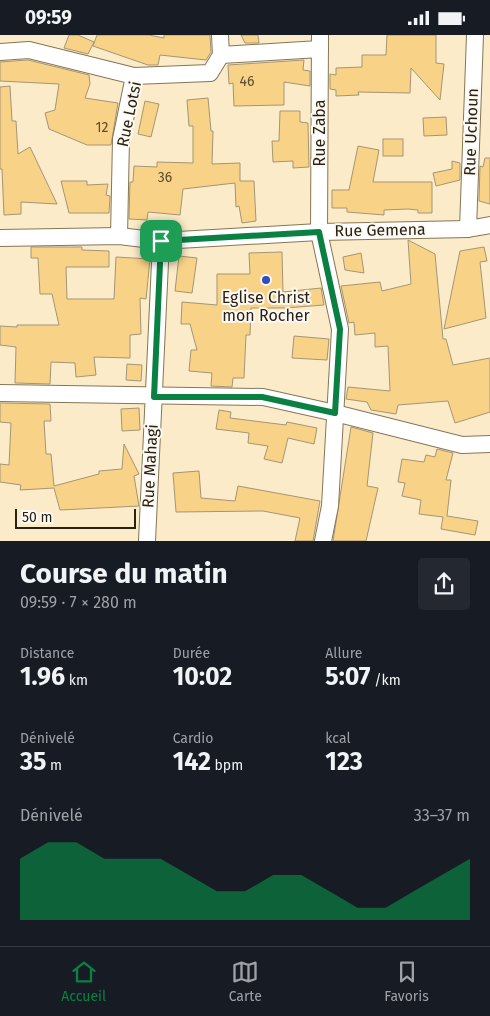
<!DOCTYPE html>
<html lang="fr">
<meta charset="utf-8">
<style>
:root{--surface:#171b24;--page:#242831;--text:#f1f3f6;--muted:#9ea1a6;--line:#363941;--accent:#0b8043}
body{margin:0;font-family:"Fira Sans",sans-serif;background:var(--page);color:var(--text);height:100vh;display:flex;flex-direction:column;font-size:19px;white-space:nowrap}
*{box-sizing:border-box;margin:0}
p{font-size:16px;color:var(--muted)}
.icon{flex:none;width:28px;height:28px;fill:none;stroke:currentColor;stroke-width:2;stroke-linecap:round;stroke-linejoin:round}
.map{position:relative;height:506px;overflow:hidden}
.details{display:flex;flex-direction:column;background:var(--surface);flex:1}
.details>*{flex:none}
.scale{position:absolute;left:15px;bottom:12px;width:121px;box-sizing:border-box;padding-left:5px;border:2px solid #282115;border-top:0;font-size:14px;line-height:18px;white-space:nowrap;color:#282115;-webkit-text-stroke:4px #fdf9f2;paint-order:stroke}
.pin{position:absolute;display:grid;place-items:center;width:42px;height:42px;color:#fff;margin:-21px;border-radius:10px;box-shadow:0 2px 8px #0006}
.round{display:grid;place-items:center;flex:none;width:52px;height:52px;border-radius:5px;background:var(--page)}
.summary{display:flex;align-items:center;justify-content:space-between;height:85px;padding:0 20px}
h1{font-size:28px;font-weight:700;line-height:38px}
.figures{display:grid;grid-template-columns:repeat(3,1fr);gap:8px;height:85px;padding:5px 20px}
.figures div{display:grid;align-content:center}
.figures b{font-size:25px;font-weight:700}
.figures small{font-size:14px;font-weight:400}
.figures p{font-size:14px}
.chart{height:140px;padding:10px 20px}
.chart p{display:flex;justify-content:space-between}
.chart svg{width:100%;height:90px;margin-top:5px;fill:var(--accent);opacity:.7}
.status{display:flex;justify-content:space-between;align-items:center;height:35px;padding:0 25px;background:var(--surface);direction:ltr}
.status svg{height:14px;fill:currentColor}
.tabs{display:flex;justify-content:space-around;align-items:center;height:70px;border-top:1px solid var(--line);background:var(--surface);font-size:14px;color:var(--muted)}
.tabs a{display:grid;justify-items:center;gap:2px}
.tabs .current{color:var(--accent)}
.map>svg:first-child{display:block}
</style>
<div class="status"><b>09:59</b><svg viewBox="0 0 49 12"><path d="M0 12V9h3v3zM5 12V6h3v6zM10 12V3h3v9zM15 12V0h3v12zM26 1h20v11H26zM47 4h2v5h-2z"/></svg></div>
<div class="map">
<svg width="490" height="506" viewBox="0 0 490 506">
<rect width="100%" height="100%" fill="#fbebc8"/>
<g fill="#f8d387" stroke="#a59575">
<polygon points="69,0 78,0 94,7 88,19 64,13"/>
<polygon points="97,0 149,0 164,3 164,0 210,0 211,17 206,25 160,20 158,30 148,30 93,11"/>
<polygon points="241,0 258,0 259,8 245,8"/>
<polygon points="387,0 436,0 436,28 444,29 440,65 411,33 410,58 358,57 359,60 336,61 336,55 330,54 330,39 336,40 336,33 362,32 362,20 386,20"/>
<polygon points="28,25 89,40 90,49 85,63 118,68 111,110 87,110 49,94 45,78 55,75 59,49 0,46 0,27"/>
<polygon points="304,25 303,35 310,36 310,51 284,47 284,70 234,71 233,48 229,49 228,30"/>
<polygon points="10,51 12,86 16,86 18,119 30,112 57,169 21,167 21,179 4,180 2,134 0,134 0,52"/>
<polygon points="208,63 211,96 213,96 212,129 240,128 240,146 254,146 256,186 242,188 239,171 236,172 235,148 183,154 180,180 148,177 147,185 129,184 130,147 133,147 134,131 157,132 157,127 193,128 193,91 189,91 187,65"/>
<polygon points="145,66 159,69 151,102 138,99"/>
<polygon points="280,76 300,76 300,87 308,88 309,132 293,133 293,126 273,127 272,106 279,106"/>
<polygon points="446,82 447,100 424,101 423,83"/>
<rect x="383" y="104" width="20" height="17"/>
<polygon points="358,111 379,115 373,147 432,147 432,178 418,178 418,175 408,174 384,175 384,180 347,177 347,173 332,173 332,155 349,155"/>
<polygon points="485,123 490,123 490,169 479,166 480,131 483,132"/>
<polygon points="452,126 460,128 460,145 436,151 433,138 452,134"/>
<polygon points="61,146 87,146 87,150 108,149 106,160 110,161 109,178 69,178"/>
<polygon points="408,205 435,219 443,304 446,304 453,330 490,323 490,377 455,388 448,366 398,370 396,379 371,375 367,367 346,364 348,352 390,356 388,311 375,312 375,298 355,300 354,287 349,288 341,251 380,247 382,256 411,249"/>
<polygon points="31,212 82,212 82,215 109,216 109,232 66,232 67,264 114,264 116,222 150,224 146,264 140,263 141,299 130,300 130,323 94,322 96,340 76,342 75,328 51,327 50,349 15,348 16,312 0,310 0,291 17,292 17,290 59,290 52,259 40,259 38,223 31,223"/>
<polygon points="484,212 487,226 480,227 486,283 444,294 460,216"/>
<polygon points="282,217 283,257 321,253 324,270 285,273 251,273 250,300 246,300 244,343 233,343 232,352 211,351 212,338 189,336 191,315 197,315 190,289 181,289 182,267 217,270 217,239 250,239 249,218"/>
<polygon points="361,218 364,238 345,235 343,222"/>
<polygon points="179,221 197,223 192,258 175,256"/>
<polygon points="294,301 329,304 327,325 292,323"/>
<polygon points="127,329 142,330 141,346 126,345"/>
<polygon points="0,368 50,369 51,386 44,386 46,419 51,419 54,451 99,439 99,436 122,434 124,409 139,439 134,441 139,471 60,475 54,453 20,455 21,450 0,447 0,429 9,430 11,388 0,387"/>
<polygon points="139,373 140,395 122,396 121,374"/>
<polygon points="219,375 231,377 230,383 286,390 287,387 317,393 314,409 288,403 282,428 264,424 268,411 248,408 249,398 216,394"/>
<polygon points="351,392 373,398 367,451 378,453 366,506 333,506"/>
<polygon points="437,414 453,418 446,445 451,445 447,481 478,486 475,500 441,494 443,482 419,479 421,465 402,461 405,448 398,447 402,424 424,427 426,420 435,422"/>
<polygon points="199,436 201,463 235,466 238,451 320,466 313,506 295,506 300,483 263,476 176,477 173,438"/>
</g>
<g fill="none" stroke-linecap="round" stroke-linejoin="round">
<defs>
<g id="street">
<polyline points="320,0 319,197 340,294 330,471 323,506"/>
<polyline points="0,17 29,15 134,41 210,38 221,20 220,0"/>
<polyline points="221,20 320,14"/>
<polyline points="468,194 475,0"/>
<polyline points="119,201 121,104 134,41"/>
<polyline points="0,203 119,201 161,206 319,197 468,194 490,190"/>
<polyline points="0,358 263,362 335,378 462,410 490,409"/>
<polyline points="147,506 161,206"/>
</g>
</defs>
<use href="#street" stroke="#857656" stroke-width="18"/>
<use href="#street" stroke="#fff" stroke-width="16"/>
</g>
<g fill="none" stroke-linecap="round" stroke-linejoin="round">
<defs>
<polygon id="route" points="319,197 340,294 335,378 262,362 154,362 161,206"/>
</defs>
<use href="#route" stroke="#fff" stroke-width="10"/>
<use href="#route" stroke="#0b8043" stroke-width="6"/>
</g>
<circle fill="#304cbd" stroke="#fdf9f2" stroke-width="2" cx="266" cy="245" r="5"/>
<g text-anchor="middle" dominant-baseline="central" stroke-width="4" stroke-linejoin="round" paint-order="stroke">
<g font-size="14" fill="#5c4e32">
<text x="247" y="46">46</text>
<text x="102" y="92">12</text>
<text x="165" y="142">36</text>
</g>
<g font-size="16" fill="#282115" stroke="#fdf9f2">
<text transform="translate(129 79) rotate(-78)">Rue Lotsi</text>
<text transform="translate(471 97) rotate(-88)">Rue Uchoun</text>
<text transform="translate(319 98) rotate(-90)">Rue Zaba</text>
<text transform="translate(380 195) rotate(-1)">Rue Gemena</text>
<text transform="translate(150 431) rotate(-87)">Rue Mahagi</text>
</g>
<g font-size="16" fill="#282115" stroke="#fdf9f2">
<text x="266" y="262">Eglise Christ<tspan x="266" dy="18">mon Rocher</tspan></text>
</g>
</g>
</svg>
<div class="scale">50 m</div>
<div class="pin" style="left:161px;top:206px;background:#1e9e55"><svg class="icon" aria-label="arrive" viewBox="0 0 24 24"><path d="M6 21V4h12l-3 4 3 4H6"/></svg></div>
</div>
<section class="details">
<div class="summary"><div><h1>Course du matin</h1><p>09:59 · 7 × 280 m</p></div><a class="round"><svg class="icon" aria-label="share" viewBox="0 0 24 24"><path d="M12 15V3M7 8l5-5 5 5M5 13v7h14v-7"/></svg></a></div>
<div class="figures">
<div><p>Distance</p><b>1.96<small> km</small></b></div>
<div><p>Durée</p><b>10:02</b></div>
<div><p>Allure</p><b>5:07<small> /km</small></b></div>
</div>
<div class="figures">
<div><p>Dénivelé</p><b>35<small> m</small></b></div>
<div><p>Cardio</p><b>142<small> bpm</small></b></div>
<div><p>kcal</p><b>123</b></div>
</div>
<div class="chart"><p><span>Dénivelé</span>33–37 m</p>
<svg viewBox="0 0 160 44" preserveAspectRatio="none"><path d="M0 44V14L10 6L20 6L30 14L40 14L50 14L60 22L70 30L80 30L90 22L100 22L110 30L120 38L130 38L140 30L150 22L160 14V44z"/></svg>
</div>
</section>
<nav class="tabs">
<a class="current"><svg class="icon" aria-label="home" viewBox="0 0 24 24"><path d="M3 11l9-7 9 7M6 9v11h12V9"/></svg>Accueil</a>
<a><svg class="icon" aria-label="map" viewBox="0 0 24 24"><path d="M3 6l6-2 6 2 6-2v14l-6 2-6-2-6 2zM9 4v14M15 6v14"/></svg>Carte</a>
<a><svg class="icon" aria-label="saved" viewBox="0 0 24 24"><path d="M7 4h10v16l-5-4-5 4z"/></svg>Favoris</a>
</nav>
